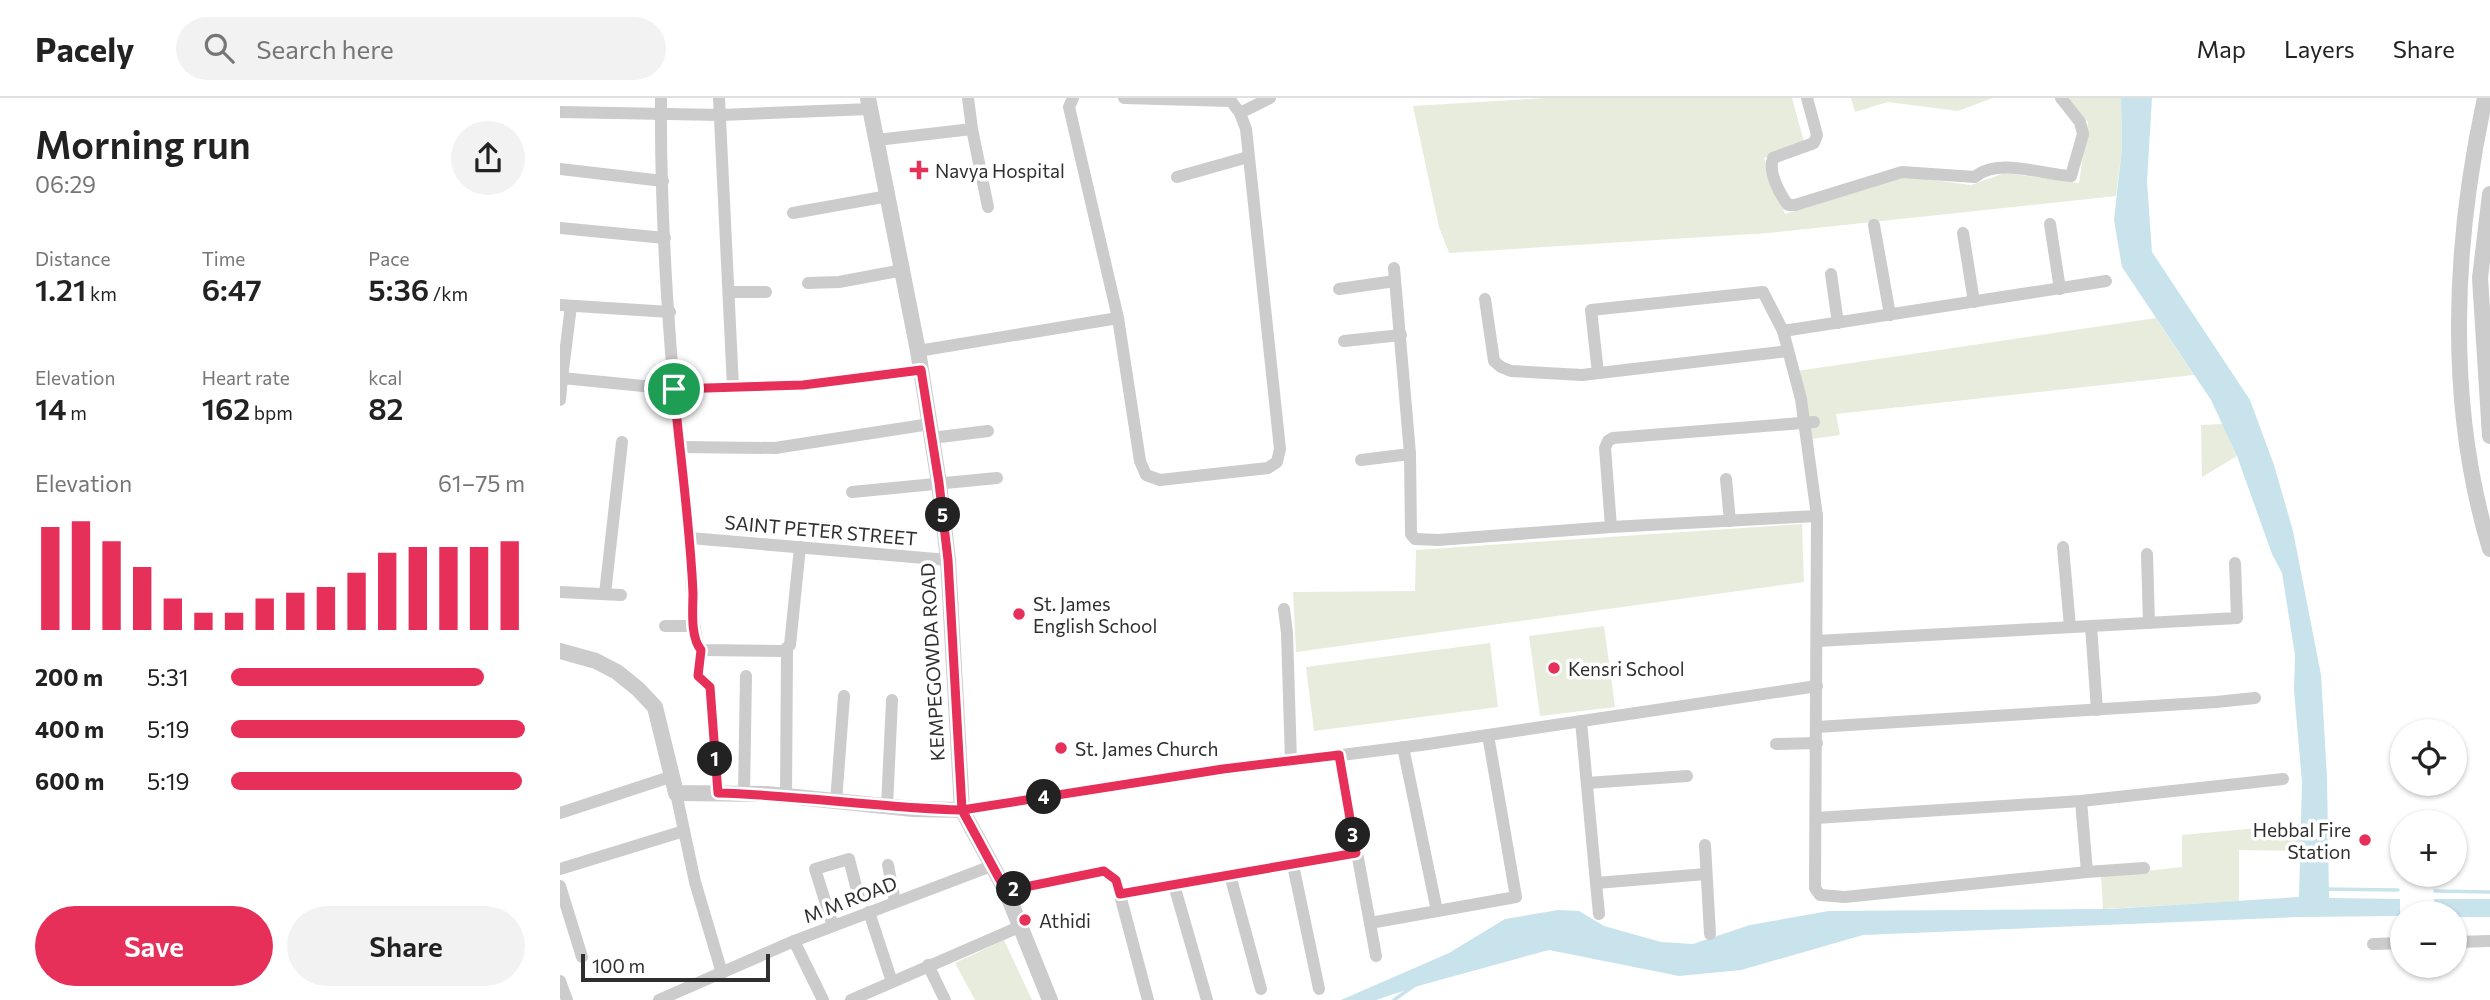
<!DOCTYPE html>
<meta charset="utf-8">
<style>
:root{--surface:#fff;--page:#f2f2f2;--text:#222;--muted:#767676;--line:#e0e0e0;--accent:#e63059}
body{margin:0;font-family:Commissioner,sans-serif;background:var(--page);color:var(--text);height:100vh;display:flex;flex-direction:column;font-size:26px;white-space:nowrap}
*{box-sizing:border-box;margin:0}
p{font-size:23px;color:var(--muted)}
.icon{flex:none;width:38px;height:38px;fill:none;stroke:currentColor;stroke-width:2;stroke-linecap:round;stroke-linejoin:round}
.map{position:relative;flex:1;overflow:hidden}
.side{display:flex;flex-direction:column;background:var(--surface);width:560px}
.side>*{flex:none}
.buttons{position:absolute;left:1830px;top:621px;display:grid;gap:14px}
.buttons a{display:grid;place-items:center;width:77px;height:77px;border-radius:50%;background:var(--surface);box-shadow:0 2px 5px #0004;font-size:35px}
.scale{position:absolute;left:21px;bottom:18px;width:189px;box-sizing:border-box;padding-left:7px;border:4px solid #2f2f2f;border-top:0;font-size:19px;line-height:24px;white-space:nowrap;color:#2f2f2f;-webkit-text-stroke:5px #fff;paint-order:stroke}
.pin{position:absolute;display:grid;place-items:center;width:60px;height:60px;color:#fff;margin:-30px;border:4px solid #fff;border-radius:50%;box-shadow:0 2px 7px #0007}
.km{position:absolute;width:35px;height:35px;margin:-18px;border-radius:50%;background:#222;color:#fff;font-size:19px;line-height:35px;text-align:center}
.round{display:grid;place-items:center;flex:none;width:74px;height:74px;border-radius:37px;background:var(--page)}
.overview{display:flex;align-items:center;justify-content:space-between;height:119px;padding:0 35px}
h1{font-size:38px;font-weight:600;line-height:52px}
.stats{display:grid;grid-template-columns:repeat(3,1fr);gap:10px;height:119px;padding:7px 35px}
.stats div{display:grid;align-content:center}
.stats b{font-size:30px;font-weight:600}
.stats small{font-size:19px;font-weight:400}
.stats p{font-size:19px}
.chart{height:196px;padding:14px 35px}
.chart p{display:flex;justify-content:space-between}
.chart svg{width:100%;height:126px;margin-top:7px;stroke:var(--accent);stroke-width:6}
.action{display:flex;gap:14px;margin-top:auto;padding:14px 35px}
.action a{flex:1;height:80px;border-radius:42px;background:var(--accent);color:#fff;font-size:28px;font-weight:600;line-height:80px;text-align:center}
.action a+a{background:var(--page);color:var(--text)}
ul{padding:0 35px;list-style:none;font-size:23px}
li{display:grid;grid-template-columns:112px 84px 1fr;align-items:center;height:52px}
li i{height:18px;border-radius:9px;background:var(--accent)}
header{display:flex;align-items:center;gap:42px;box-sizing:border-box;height:98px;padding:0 35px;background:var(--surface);border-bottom:2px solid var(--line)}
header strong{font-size:33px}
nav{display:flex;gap:38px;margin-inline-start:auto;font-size:24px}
.search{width:490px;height:63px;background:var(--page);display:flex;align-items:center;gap:18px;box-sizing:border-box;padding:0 24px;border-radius:38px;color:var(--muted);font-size:26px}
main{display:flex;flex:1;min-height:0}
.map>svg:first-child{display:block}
</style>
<header>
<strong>Pacely</strong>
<div class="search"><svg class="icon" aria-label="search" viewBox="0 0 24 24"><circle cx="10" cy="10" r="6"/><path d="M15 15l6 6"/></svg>Search here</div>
<nav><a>Map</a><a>Layers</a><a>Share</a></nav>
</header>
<main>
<section class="side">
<div class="overview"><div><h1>Morning run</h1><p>06:29</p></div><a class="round"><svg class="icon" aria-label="share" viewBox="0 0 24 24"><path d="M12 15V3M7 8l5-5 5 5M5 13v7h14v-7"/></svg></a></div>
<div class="stats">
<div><p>Distance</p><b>1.21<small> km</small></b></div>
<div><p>Time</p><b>6:47</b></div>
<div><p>Pace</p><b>5:36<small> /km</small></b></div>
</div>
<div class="stats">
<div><p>Elevation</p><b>14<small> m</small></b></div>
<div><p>Heart rate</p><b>162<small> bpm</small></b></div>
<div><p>kcal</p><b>82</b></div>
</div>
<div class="chart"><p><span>Elevation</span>61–75 m</p>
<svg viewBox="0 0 160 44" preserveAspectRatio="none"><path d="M5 44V8M15 44V6M25 44V13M35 44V22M45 44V33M55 44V38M65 44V38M75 44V33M85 44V31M95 44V29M105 44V24M115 44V17M125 44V15M135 44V15M145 44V15M155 44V13"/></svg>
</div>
<ul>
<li><b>200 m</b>5:31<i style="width:86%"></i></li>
<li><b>400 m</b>5:19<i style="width:100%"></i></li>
<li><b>600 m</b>5:19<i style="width:99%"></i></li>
</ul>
<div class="action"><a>Save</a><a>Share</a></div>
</section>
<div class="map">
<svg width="1930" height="902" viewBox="0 0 1930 902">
<rect width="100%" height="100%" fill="#fff"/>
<g fill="#e7ecdc">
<polygon points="985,0 1232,0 1244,44 1204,60 1225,116 1343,78 1411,87 1445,75 1519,85 1528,24 1508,0 1561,0 1562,50 1556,98 1208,135 889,155 879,129 853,8"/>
<polygon points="1291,0 1433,0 1398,13 1328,4 1295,14"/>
<polygon points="1596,220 1634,277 1276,316 1280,337 1251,341 1237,273"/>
<polygon points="1663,326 1677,358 1642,379 1641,327"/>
<polygon points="1242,426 1244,484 736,554 733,494 855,493 856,452"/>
<polygon points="1044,528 1055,609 980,618 969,538"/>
<polygon points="930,545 938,609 754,633 746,569"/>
<polygon points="1741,726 1740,753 1679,752 1679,803 1543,811 1541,778 1622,769 1622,737"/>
<polygon points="444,842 472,902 415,902 395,865"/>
</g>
<g fill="#c8e3ec">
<polygon points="1561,0 1592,0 1587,84 1592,154 1690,302 1714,367 1733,433 1761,577 1767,679 1769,800 1840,801 1840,818 1740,819 1303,837 1181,872 1119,878 989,852 858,888 816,902 781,902 889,855 945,821 998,812 1019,813 1044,828 1101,844 1133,846 1190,827 1269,813 1549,811 1739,799 1742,684 1734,592 1735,557 1722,475 1712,456 1677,358 1651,302 1562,169 1554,122 1562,50"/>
<polygon points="1874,801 1930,801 1930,819 1895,819 1895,816 1875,815"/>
</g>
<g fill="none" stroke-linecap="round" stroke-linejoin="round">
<g stroke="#c8e3ec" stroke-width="3.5">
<polyline points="1764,791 1838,792"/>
<polyline points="1875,793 1930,794"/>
<polyline points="834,902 855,887"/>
</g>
<g stroke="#ccc" stroke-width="12">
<path d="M101 0C100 115 108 232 119 346 122 378 128 410 130 442 132 463 130 539 141 552L223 553 230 547 240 449"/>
<polyline points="159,0 173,289"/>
<polyline points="408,0 412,31"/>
<polyline points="513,0 509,9 558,220 580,363 586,377 600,382 708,370 717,364 720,351 686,31 680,15 671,3 564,0"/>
<path d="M1247 0 1257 37 1254 45 1213 60C1208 74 1219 95 1228 107H1235L1342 74 1415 79C1438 59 1483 77 1511 78L1523 36 1520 24 1501 0"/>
<polyline points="0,14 161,17 310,11"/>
<polyline points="680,15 710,0"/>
<polyline points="317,42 412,31 428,109"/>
<polyline points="0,71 103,83"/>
<polyline points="617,79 688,59"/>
<polyline points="233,115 328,98"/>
<polyline points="1490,126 1500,191"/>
<polyline points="1314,127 1330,217"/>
<polyline points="0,130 105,140"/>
<polyline points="1403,135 1414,204"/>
<polyline points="834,170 850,356 851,436 855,441 878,442 1051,429 1257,418"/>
<polyline points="1271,176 1278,225"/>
<polyline points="248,185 279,184 343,172"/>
<polyline points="779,191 835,183"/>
<polyline points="169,194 206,194"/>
<polyline points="925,201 934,263 941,269 951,273 1022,277 1228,253"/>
<polyline points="0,207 110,214"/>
<polyline points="11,208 2,280 114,291 243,287 361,272"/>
<polyline points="1223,233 1546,183"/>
<polyline points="784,243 841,237"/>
<polyline points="358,253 558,220"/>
<polyline points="1038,275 1031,212 1203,194 1223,233 1241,301 1257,418 1255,790 1260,797 1285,799 1527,774 1521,703"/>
<polyline points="0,302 2,280"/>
<polyline points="372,340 428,333"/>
<polyline points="119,349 215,350 370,326"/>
<polyline points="801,362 850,356"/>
<polyline points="1166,381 1170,423"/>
<polyline points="292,394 437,380"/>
<polyline points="1051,429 1045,350 1048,343 1053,340 1254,324"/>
<polyline points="130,440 388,462"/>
<polyline points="1503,449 1510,529"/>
<polyline points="1587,456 1589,525"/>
<polyline points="0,494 61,497"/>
<polyline points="45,496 62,344"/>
<polyline points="724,511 727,535 731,663"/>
<polyline points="105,528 134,528"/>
<polyline points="1531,528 1537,612"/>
<polyline points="1257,543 1677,520 1675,465"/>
<polyline points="141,552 138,578 150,589 157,695"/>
<polyline points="1021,623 1036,785 1146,776"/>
<polyline points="1257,629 1656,604 1695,600"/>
<polyline points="1216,646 1257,645"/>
<polyline points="843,649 877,813"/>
<polyline points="779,657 816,858"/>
<polyline points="1027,685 1127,678"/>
<polyline points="116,695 135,784 162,875"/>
<polyline points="184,696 186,578"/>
<polyline points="226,699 227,551"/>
<polyline points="276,704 284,598"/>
<polyline points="327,708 332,602"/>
<polyline points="402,712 663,672 861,647 1257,588"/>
<polyline points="0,715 113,678"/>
<polyline points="1256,720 1521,703 1723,681"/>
<polyline points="1145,747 1150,836"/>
<polyline points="328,767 335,804"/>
<polyline points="733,767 759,891"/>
<polyline points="0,771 124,733"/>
<polyline points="1527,774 1584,770"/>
<polyline points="670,777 701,891"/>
<polyline points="1036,785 1039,816"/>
<polyline points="614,787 647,902"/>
<polyline points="0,788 22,859"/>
<polyline points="446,793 544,773 556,782 588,902"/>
<polyline points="560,796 796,755"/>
<polyline points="309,814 332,884"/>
<polyline points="810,825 956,799 928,637"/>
<polyline points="273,828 255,771 289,761 299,800"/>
<polyline points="234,843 263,902"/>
<polyline points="1895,844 1930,843"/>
<polyline points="1813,846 1843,845"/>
<polyline points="368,867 385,902"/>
<polyline points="0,883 7,902"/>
<polyline points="99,902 234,843 434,767"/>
<polyline points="291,902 459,829"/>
</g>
<g stroke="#ccc" stroke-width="16">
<polyline points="308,0 358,253 379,385 388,462 402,712 446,793 490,902"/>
<path d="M1925 0C1893 146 1886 306 1930 451"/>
<polyline points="1930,96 1920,180 1930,338"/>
<polyline points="0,553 36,563 57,574 78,591 95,609 116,695 207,696 353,711 402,712"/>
</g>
</g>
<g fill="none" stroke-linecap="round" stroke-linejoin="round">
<defs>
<path id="route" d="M114 291C120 359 130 426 133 495 133 511 130 539 141 552L138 578 150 589 158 695C239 697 320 710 402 712L446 793 544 773 556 782 560 796 796 755 779 657 663 671 402 712 388 462 379 385 361 272 243 287 114 291"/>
</defs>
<use href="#route" stroke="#fff" stroke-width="14"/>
<use href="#route" stroke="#e63059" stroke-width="9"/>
</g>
<g fill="#e63059" stroke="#fff" stroke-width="2.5">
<path d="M355.5 61.5h7v7h7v7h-7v7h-7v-7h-7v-7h7z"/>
<circle cx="459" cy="516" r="7"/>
<circle cx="994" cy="570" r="7"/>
<circle cx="501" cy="650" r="7"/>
<circle cx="1805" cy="742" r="7"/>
<circle cx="465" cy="822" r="7"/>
</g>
<g text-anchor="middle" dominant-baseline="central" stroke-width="7" stroke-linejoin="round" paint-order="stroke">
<g font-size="19" fill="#2f2f2f" stroke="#fff" text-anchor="start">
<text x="375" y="72">Navya Hospital</text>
<text x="473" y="505">St. James<tspan x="473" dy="22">English School</tspan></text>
<text x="1008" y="570">Kensri School</text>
<text x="515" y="650">St. James Church</text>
<text x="1791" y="731" text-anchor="end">Hebbal Fire<tspan x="1791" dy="22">Station</tspan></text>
<text x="479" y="822">Athidi</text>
</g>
<g font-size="19" fill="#2f2f2f" stroke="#fff">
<text transform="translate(261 432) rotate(5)">SAINT PETER STREET</text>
<text transform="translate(372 564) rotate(-93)">KEMPEGOWDA ROAD</text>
<text transform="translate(290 801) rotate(-21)">M M ROAD</text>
</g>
</g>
</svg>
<div class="buttons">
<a><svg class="icon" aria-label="locate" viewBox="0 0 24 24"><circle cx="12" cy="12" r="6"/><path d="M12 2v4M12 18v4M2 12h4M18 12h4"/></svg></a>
<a>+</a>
<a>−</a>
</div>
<div class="scale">100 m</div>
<div class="pin" style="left:114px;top:291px;background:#1e9e55"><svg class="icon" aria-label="arrive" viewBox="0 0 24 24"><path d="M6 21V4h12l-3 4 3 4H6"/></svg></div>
<b class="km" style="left:155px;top:661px">1</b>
<b class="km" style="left:454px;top:791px">2</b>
<b class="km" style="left:793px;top:737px">3</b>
<b class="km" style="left:484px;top:699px">4</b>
<b class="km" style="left:383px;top:417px">5</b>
</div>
</main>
